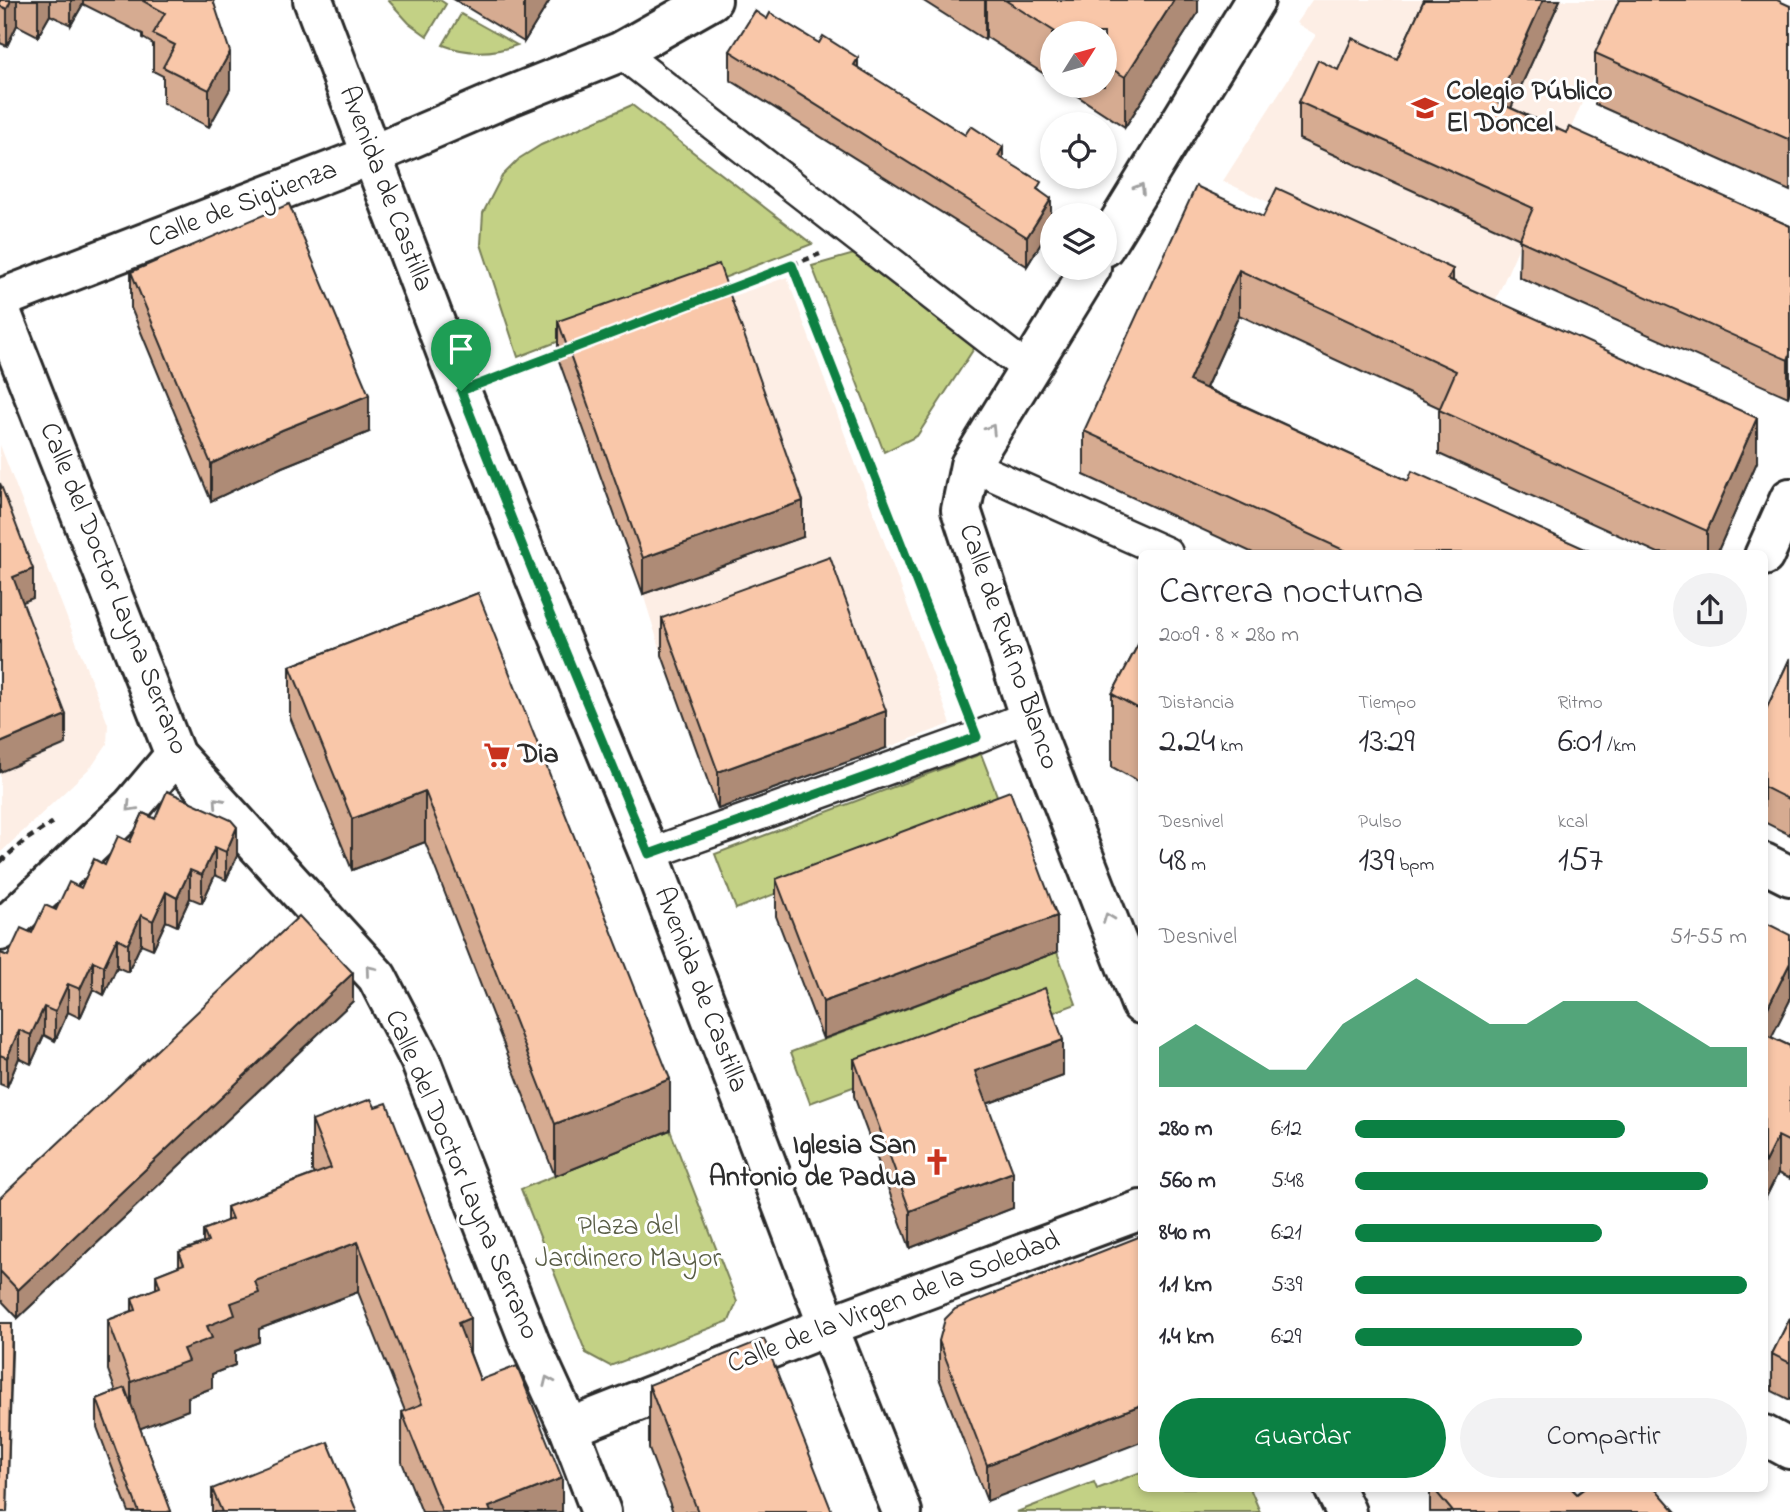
<!DOCTYPE html>
<html lang="es">
<meta charset="utf-8">
<style>
:root{--surface:#fff;--page:#f2f2f3;--text:#2b2b33;--muted:#7c7c81;--accent:#0b8043}
body{margin:0;font-family:"Indie Flower",sans-serif;background:var(--page);color:var(--text);height:100vh;display:flex;flex-direction:column;font-size:26px;white-space:nowrap}
*{box-sizing:border-box;margin:0}
p{font-size:23px;color:var(--muted)}
.icon{flex:none;width:38px;height:38px;fill:none;stroke:currentColor;stroke-width:2;stroke-linecap:round;stroke-linejoin:round}
.map{position:relative;flex:1;overflow:hidden}
.sheet{position:absolute;left:1138px;top:550px;width:630px;height:942px;display:flex;flex-direction:column;background:var(--surface);border-radius:10px;box-shadow:0 4px 10px #0003}
.sheet>*{flex:none}
.needle{width:46px;rotate:53deg}
.buttons{position:absolute;left:1040px;top:21px;display:grid;gap:14px}
.buttons a{display:grid;place-items:center;width:77px;height:77px;border-radius:50%;background:var(--surface);box-shadow:0 4px 10px #0003;font-size:35px}
.pin{position:absolute;display:grid;place-items:center;width:60px;height:60px;color:#fff;margin:-72px -30px;border-radius:50% 50% 50% 0;rotate:-45deg;box-shadow:0 0 7px #0007}
.pin .icon{rotate:45deg}
.round{display:grid;place-items:center;flex:none;width:74px;height:74px;border-radius:37px;background:var(--page)}
.head{display:flex;align-items:center;justify-content:space-between;height:119px;padding:0 21px}
h1{font-size:38px;font-weight:600;line-height:52px}
.stats{display:grid;grid-template-columns:repeat(3,1fr);gap:10px;height:119px;padding:7px 21px}
.stats div{display:grid;align-content:center}
.stats b{font-size:35px;font-weight:600}
.stats small{font-size:19px;font-weight:400}
.stats p{font-size:19px}
.chart{height:196px;padding:14px 21px}
.chart p{display:flex;justify-content:space-between}
.chart svg{width:100%;height:126px;margin-top:7px;fill:var(--accent);opacity:.7}
.primary-button{display:flex;gap:14px;margin-top:auto;padding:14px 21px}
.primary-button a{flex:1;height:80px;border-radius:42px;background:var(--accent);color:#fff;font-size:28px;font-weight:600;line-height:80px;text-align:center}
.primary-button a+a{background:var(--page);color:var(--text)}
ul{padding:0 21px;list-style:none;font-size:23px}
li{display:grid;grid-template-columns:112px 84px 1fr;align-items:center;height:52px}
li i{height:18px;border-radius:9px;background:var(--accent)}
.map>svg:first-child{display:block}
</style>
<div class="map">
<svg width="1790" height="1512" viewBox="0 0 1790 1512">
<rect width="100%" height="100%" fill="#fff"/>
<filter id="ink" filterUnits="userSpaceOnUse"><feTurbulence type="fractalNoise" baseFrequency=".0143" numOctaves="2"/><feDisplacementMap in="SourceGraphic" scale="14" xChannelSelector="R" yChannelSelector="G"/><feConvolveMatrix kernelMatrix="1 2 1 2 8 2 1 2 1" color-interpolation-filters="sRGB"/></filter>
<g filter="url(#ink)">
<g fill="#fdeee5">
<polygon points="1312,0 1627,0 1493,306 1223,181 1316,35 1296,23"/>
<polygon points="787,277 951,724 886,748 830,594 662,655 643,594 803,537 719,301"/>
<polygon points="0,445 108,724 107,744 92,766 0,853"/>
</g>
<g fill="#c3d185" stroke="#777e58" stroke-width="2">
<polygon points="388,0 440,0 446,4 427,36 409,23"/>
<path d="M461 14 517 45C493 54 466 54 443 45Z"/>
<polygon points="632,105 812,244 518,357 481,244 483,213 502,176 520,158 541,145"/>
<polygon points="854,254 975,347 917,436 884,452 812,266"/>
<polygon points="981,754 1001,806 736,909 715,854"/>
<polygon points="1057,952 1076,1004 810,1103 791,1052"/>
<polygon points="670,1130 737,1302 729,1321 610,1366 586,1353 521,1189"/>
<polygon points="1141,1472 1141,1488 1250,1488 1260,1512 1017,1512 1094,1482 1097,1489"/>
</g>
<g fill="none" stroke-linecap="round" stroke-linejoin="round">
<defs>
<g id="pedestrian">
<polyline points="620,52 1029,370"/>
<polyline points="970,465 1167,553"/>
<polyline points="649,854 977,737 1029,716"/>
</g>
<g id="minor">
<polyline points="1104,247 1255,0"/>
<polyline points="1091,268 970,465 961,510 1029,716 1141,1004"/>
<polyline points="0,299 372,155 505,98 620,52 712,0"/>
<polyline points="0,309 175,755 377,977 420,1060 530,1343 569,1428 601,1512"/>
<polyline points="1764,556 1790,498"/>
<polyline points="1764,863 1790,876"/>
<polyline points="0,931 132,806 175,755"/>
<polyline points="569,1428 828,1326 1141,1210"/>
<polyline points="1764,1435 1790,1449"/>
<polyline points="1334,1488 1346,1512"/>
</g>
<polyline id="tertiary" points="313,0 461,391 542,595 649,854 828,1326 902,1512"/>
</defs>
<use href="#pedestrian" stroke="#2b2b2b" stroke-width="35"/>
<use href="#minor" stroke="#2b2b2b" stroke-width="44"/>
<use href="#tertiary" stroke="#2b2b2b" stroke-width="44"/>
<g stroke="#2b2b2b" stroke-width="4.5" stroke-dasharray="7 5" stroke-linecap="butt">
<polyline points="792,265 820,254"/>
<polyline points="723,291 792,265 965,706"/>
<polyline points="497,377 561,353"/>
<polyline points="0,862 24,841 52,823"/>
</g>
<use href="#pedestrian" stroke="#fff" stroke-width="30"/>
<use href="#minor" stroke="#fff" stroke-width="38"/>
<use href="#tertiary" stroke="#fff" stroke-width="38"/>
</g>
<g fill="#d6ab91" stroke="#2b2b2b" stroke-width="2">
<polygon points="0,0 213,0 230,89 209,127 163,103 163,76 153,71 153,44 143,38 143,34 83,4 71,25 50,15 38,36 17,25 7,46 0,43"/>
<polygon points="455,0 550,0 524,42"/>
<polygon points="922,0 1198,0 1198,13 1125,127 1062,86 1104,86 1104,33 1052,33 1052,79 986,37 985,40"/>
<polygon points="1424,0 1560,0 1511,108 1566,133 1790,226 1790,391 1788,397 1519,277 1520,239 1299,139 1299,102 1338,70 1397,59"/>
<polygon points="1790,6 1790,191 1595,104 1595,53"/>
<polygon points="730,51 858,68 1003,159 1041,192 1051,227 1027,266 730,80"/>
<polygon points="1263,217 1453,281 1757,462 1717,553 1658,553 1439,454 1439,410 1440,408 1239,315 1206,388 1408,481 1594,553 1253,553 1084,475 1084,431"/>
<polygon points="131,272 369,432 282,467 211,501 131,308"/>
<polygon points="558,321 803,537 643,594 558,358"/>
<polygon points="478,593 670,1130 555,1176 425,842 352,870 290,717 290,666"/>
<polygon points="662,618 886,748 718,809 662,655"/>
<polygon points="1141,639 1141,783 1112,767 1112,694"/>
<polygon points="1790,658 1790,835 1764,822 1764,714"/>
<polygon points="143,813 237,856 226,880 215,875 202,903 190,898 177,926 166,921 153,949 141,944 128,972 117,967 104,995 93,989 80,1018 68,1012 55,1041 44,1035 31,1064 19,1058 7,1087 0,1084 0,953 8,956 130,842"/>
<polygon points="776,879 1057,952 823,1039 776,916"/>
<polygon points="1764,922 1790,963 1790,1000 1771,1037 1790,1046 1790,1179 1778,1173 1764,1201"/>
<polygon points="353,1001 18,1318 0,1299 0,1198"/>
<polygon points="854,1059 1063,1076 987,1104 1013,1208 910,1248 854,1096"/>
<polygon points="312,1121 470,1353 480,1380 562,1512 422,1512 402,1462 402,1412 405,1411 358,1292 259,1329 259,1342 235,1351 235,1365 212,1374 212,1388 188,1397 188,1410 140,1428 171,1512 129,1512 97,1427 97,1399 116,1392 108,1370 108,1320 132,1311 132,1298 156,1289 156,1275 179,1266 179,1252 203,1243 203,1230 227,1221 227,1207 314,1174 312,1171"/>
<polygon points="1141,1236 987,1501 939,1378 939,1341"/>
<polygon points="1790,1318 1790,1400 1772,1391 1772,1354"/>
<polygon points="649,1385 832,1512 673,1512 649,1449"/>
<polygon points="1430,1488 1572,1488 1577,1494 1676,1512 1430,1512"/>
<polygon points="212,1489 357,1512 212,1512"/>
</g>
<g fill="#ae8b76" stroke="#2b2b2b" stroke-width="2">
<polygon points="11,0 17,0 17,25 7,46 7,9"/>
<polygon points="38,0 50,0 50,15 38,36"/>
<polygon points="71,0 83,0 83,4 71,25"/>
<polygon points="524,0 550,0 524,42"/>
<polygon points="985,0 986,0 986,37 985,40"/>
<polygon points="1174,0 1198,0 1198,13 1125,127 1125,77"/>
<polygon points="1543,0 1560,0 1497,139 1497,102"/>
<polygon points="230,52 230,89 209,127 209,90"/>
<polygon points="858,58 858,86 854,65"/>
<polygon points="1003,147 1003,176 998,156"/>
<polygon points="1051,199 1051,227 1027,266 1027,237"/>
<polygon points="1453,269 1453,314 1448,279"/>
<polygon points="1239,270 1239,315 1189,425 1189,381"/>
<polygon points="1790,354 1790,391 1788,397 1788,360"/>
<polygon points="369,395 369,432 282,467 211,501 211,464 282,430"/>
<polygon points="1757,418 1757,462 1717,553 1707,553 1707,531"/>
<polygon points="803,501 803,537 643,594 643,558"/>
<polygon points="33,569 33,598 13,606 13,577"/>
<polygon points="886,711 886,748 718,809 718,772"/>
<polygon points="66,715 66,744 0,772 0,743"/>
<polygon points="425,791 425,842 352,870 352,819"/>
<polygon points="237,827 237,856 226,880 226,852"/>
<polygon points="215,847 215,875 202,903 202,875"/>
<polygon points="190,870 190,898 177,926 177,898"/>
<polygon points="166,892 166,921 153,949 153,921"/>
<polygon points="141,915 141,944 128,972 128,944"/>
<polygon points="1057,916 1057,952 823,1039 823,1002"/>
<polygon points="117,938 117,967 104,995 104,966"/>
<polygon points="93,961 93,989 80,1018 80,989"/>
<polygon points="1790,963 1790,1000 1764,1052 1764,1015"/>
<polygon points="353,973 353,1001 18,1318 18,1290"/>
<polygon points="68,984 68,1012 55,1041 55,1012"/>
<polygon points="44,1007 44,1035 31,1064 31,1035"/>
<polygon points="19,1030 19,1058 7,1087 7,1058"/>
<polygon points="1063,1040 1063,1076 975,1108 975,1071"/>
<polygon points="670,1079 670,1130 555,1176 555,1124"/>
<polygon points="1778,1136 1778,1173 1764,1201 1764,1164"/>
<polygon points="1013,1172 1013,1208 910,1248 910,1211"/>
<polygon points="358,1242 358,1292 259,1329 259,1342 235,1351 235,1365 212,1374 212,1388 188,1397 188,1410 131,1432 131,1382 183,1349 255,1281"/>
<polygon points="470,1318 470,1368 458,1323"/>
<polygon points="12,1323 12,1351 7,1512"/>
<polygon points="1141,1405 1141,1442 987,1501 987,1465"/>
<polygon points="562,1478 562,1512 489,1512 489,1507"/>
</g>
<g fill="#f9c7a9" stroke="#2b2b2b" stroke-width="2">
<polygon points="0,0 11,0 7,9 0,6"/>
<polygon points="143,0 213,0 230,52 209,90 163,67 175,45 153,34 165,13 143,1"/>
<polygon points="1005,0 1174,0 1125,77 1104,64 1104,33 1057,33"/>
<polygon points="1424,0 1543,0 1497,102 1566,133 1569,127 1790,226 1790,354 1788,360 1519,240 1533,208 1299,102 1318,60 1338,70 1352,38 1397,59"/>
<polygon points="1619,0 1777,0 1790,6 1790,140 1595,53"/>
<polygon points="755,11 767,19 770,13 819,43 823,36 858,58 854,65 965,135 971,126 1003,147 998,156 1041,182 1037,189 1051,199 1027,237 730,51"/>
<polygon points="1196,186 1263,217 1277,188 1453,269 1448,279 1757,418 1707,531 1439,410 1456,371 1239,270 1189,381 1408,481 1412,471 1594,553 1350,553 1084,431"/>
<polygon points="289,204 369,395 282,430 211,464 131,272"/>
<polygon points="719,264 803,501 643,558 558,321"/>
<polygon points="0,483 33,569 13,577 66,715 0,743"/>
<polygon points="830,557 886,711 718,772 662,618"/>
<polygon points="478,593 670,1079 555,1124 425,791 352,819 290,666"/>
<polygon points="1141,639 1141,710 1112,694"/>
<polygon points="1790,658 1790,800 1764,787 1764,714"/>
<polygon points="167,791 231,820 237,827 226,852 215,847 202,875 190,870 177,898 166,892 153,921 141,915 128,944 117,938 104,966 93,961 80,989 68,984 55,1012 44,1007 31,1035 19,1030 7,1058 0,1055 0,953 8,956 21,928 32,933 45,905 56,910 69,882 81,888 94,859 105,865 118,836 130,842 143,813 155,819"/>
<polygon points="1010,791 1057,916 823,1002 776,879"/>
<polygon points="299,916 353,973 18,1290 0,1271 0,1198"/>
<polygon points="1764,922 1790,935 1790,963 1764,1015"/>
<polygon points="1045,988 1063,1040 975,1071 1013,1172 910,1211 854,1059"/>
<polygon points="1764,1034 1790,1046 1790,1142 1778,1136 1764,1164"/>
<polygon points="371,1099 375,1107 387,1103 470,1318 458,1323 480,1380 517,1366 562,1478 489,1507 491,1512 442,1512 402,1412 422,1404 358,1242 255,1281 259,1293 231,1303 235,1315 207,1326 212,1338 183,1349 188,1361 131,1382 108,1320 136,1310 132,1298 160,1287 156,1275 184,1264 179,1252 208,1242 203,1230 232,1219 227,1207 331,1168 312,1121"/>
<polygon points="1141,1236 1141,1405 987,1465 939,1341 945,1319 955,1309"/>
<polygon points="1790,1318 1790,1363 1772,1354"/>
<polygon points="0,1323 12,1323 7,1512 0,1512"/>
<polygon points="764,1339 832,1512 698,1512 649,1385"/>
<polygon points="125,1388 171,1511 167,1512 139,1512 97,1399"/>
<polygon points="328,1442 357,1512 222,1512 212,1489"/>
<polygon points="1433,1488 1571,1488 1577,1494 1585,1488 1655,1488 1676,1512 1453,1512"/>
</g>
<defs><path id="oneway-chevron" d="M-2-3.5L2.5 0L-2 3.5" fill="none" stroke-width="1.6" stroke-linecap="round" stroke-linejoin="round" transform="scale(1.75)"/></defs>
<g stroke="#a0a0a0">
<use href="#oneway-chevron" transform="translate(1140 188) rotate(-59)"/>
<use href="#oneway-chevron" transform="translate(991 429) rotate(-58)"/>
<use href="#oneway-chevron" transform="translate(218 802) rotate(-132)"/>
<use href="#oneway-chevron" transform="translate(131 807) rotate(134)"/>
<use href="#oneway-chevron" transform="translate(1108 918) rotate(-111)"/>
<use href="#oneway-chevron" transform="translate(370 970) rotate(-130)"/>
<use href="#oneway-chevron" transform="translate(548 1381) rotate(-114)"/>
</g>
</g>
<g fill="none" stroke-linecap="round" stroke-linejoin="round" filter="url(#ink)">
<defs>
<polygon id="route" points="792,265 977,737 649,854 542,595 461,391"/>
</defs>
<use href="#route" stroke="#fff" stroke-width="14"/>
<use href="#route" stroke="#0b8043" stroke-width="9"/>
</g>
<defs>
<symbol id="school-bare" viewBox="-9 -9 18 18"><path d="M0-5L7-2L0 1L-7-2ZM-4 1L0 2.5L4 1V4Q0 6-4 4Z" fill="#c8321e" stroke="#fff" stroke-width="2.5" paint-order="stroke"/></symbol>
<symbol id="supermarket-bare" viewBox="-9 -9 18 18"><path d="M-6-5.5h2.5l.6 2H6L4.5 2H-2.5L-4.4-4H-6ZM-1.5 3.2a1.3 1.3 0 1 0 .1 0ZM3 3.2a1.3 1.3 0 1 0 .1 0Z" fill="#c8321e" stroke="#fff" stroke-width="2.5" paint-order="stroke"/></symbol>
<symbol id="church-bare" viewBox="-9 -9 18 18"><path d="M-1.2-6h2.4v3.5h3.3v2.4h-3.3V6h-2.4V-.1h-3.3v-2.4h3.3Z" fill="#c8321e" stroke="#fff" stroke-width="2.5" paint-order="stroke"/></symbol>
</defs>
<g fill-rule="evenodd">
<use href="#school-bare" x="1406" y="89" width="38" height="38"/>
<use href="#supermarket-bare" x="478" y="736" width="38" height="38"/>
<use href="#church-bare" x="918" y="1143" width="38" height="38"/>
</g>
<g text-anchor="middle" dominant-baseline="central" stroke-width="6" stroke-linejoin="round" paint-order="stroke">
<g font-size="28" font-weight="bold" fill="#2b2b2b" stroke="#fff" text-anchor="start">
<text x="1446" y="92">Colegio Público<tspan x="1446" dy="32">El Doncel</tspan></text>
<text x="518" y="755">Dia</text>
<text x="916" y="1146" text-anchor="end">Iglesia San<tspan x="916" dy="32">Antonio de Padua</tspan></text>
</g>
<g font-size="28" fill="#2b2b2b" stroke="#fff">
<text transform="translate(385 189) rotate(69)">Avenida de Castilla</text>
<text transform="translate(243 205) rotate(-21)">Calle de Sigüenza</text>
<text transform="translate(113 589) rotate(68)">Calle del Doctor Layna Serrano</text>
<text transform="translate(1008 647) rotate(71)">Calle de Rufino Blanco</text>
<text transform="translate(700 990) rotate(69)">Avenida de Castilla</text>
<text transform="translate(461 1175) rotate(67)">Calle del Doctor Layna Serrano</text>
<text transform="translate(894 1303) rotate(-21)">Calle de la Virgen de la Soledad</text>
</g>
<g font-size="28" fill="#595d46" stroke="#fff">
<text x="628" y="1227">Plaza del<tspan x="628" dy="32">Jardinero Mayor</tspan></text>
</g>
</g>
</svg>
<div class="buttons">
<a><svg class="needle" viewBox="-14 -14 28 28"><path d="M0-13l5 13h-10z" fill="#e53935"/><path d="M0 13l5-13h-10z" fill="#7c7c81"/></svg></a>
<a><svg class="icon" aria-label="locate" viewBox="0 0 24 24"><circle cx="12" cy="12" r="6"/><path d="M12 2v4M12 18v4M2 12h4M18 12h4"/></svg></a>
<a><svg class="icon" aria-label="layers" viewBox="0 0 24 24"><path d="M12 4l9 5-9 5-9-5zM3 14l9 5 9-5"/></svg></a>
</div>
<div class="pin" style="left:461px;top:391px;background:#1e9e55"><svg class="icon" aria-label="arrive" viewBox="0 0 24 24"><path d="M6 21V4h12l-3 4 3 4H6"/></svg></div>
<section class="sheet">
<div class="head"><div><h1>Carrera nocturna</h1><p>20:09 · 8 × 280 m</p></div><a class="round"><svg class="icon" aria-label="share" viewBox="0 0 24 24"><path d="M12 15V3M7 8l5-5 5 5M5 13v7h14v-7"/></svg></a></div>
<div class="stats">
<div><p>Distancia</p><b>2.24<small> km</small></b></div>
<div><p>Tiempo</p><b>13:29</b></div>
<div><p>Ritmo</p><b>6:01<small> /km</small></b></div>
</div>
<div class="stats">
<div><p>Desnivel</p><b>48<small> m</small></b></div>
<div><p>Pulso</p><b>139<small> bpm</small></b></div>
<div><p>kcal</p><b>157</b></div>
</div>
<div class="chart"><p><span>Desnivel</span>51–55 m</p>
<svg viewBox="0 0 160 44" preserveAspectRatio="none"><path d="M0 44V30L10 22L20 30L30 38L40 38L50 22L60 14L70 6L80 14L90 22L100 22L110 14L120 14L130 14L140 22L150 30L160 30V44z"/></svg>
</div>
<ul>
<li><b>280 m</b>6:12<i style="width:69%"></i></li>
<li><b>560 m</b>5:48<i style="width:90%"></i></li>
<li><b>840 m</b>6:21<i style="width:63%"></i></li>
<li><b>1.1 km</b>5:39<i style="width:100%"></i></li>
<li><b>1.4 km</b>6:29<i style="width:58%"></i></li>
</ul>
<div class="primary-button"><a>Guardar</a><a>Compartir</a></div>
</section>
</div>
